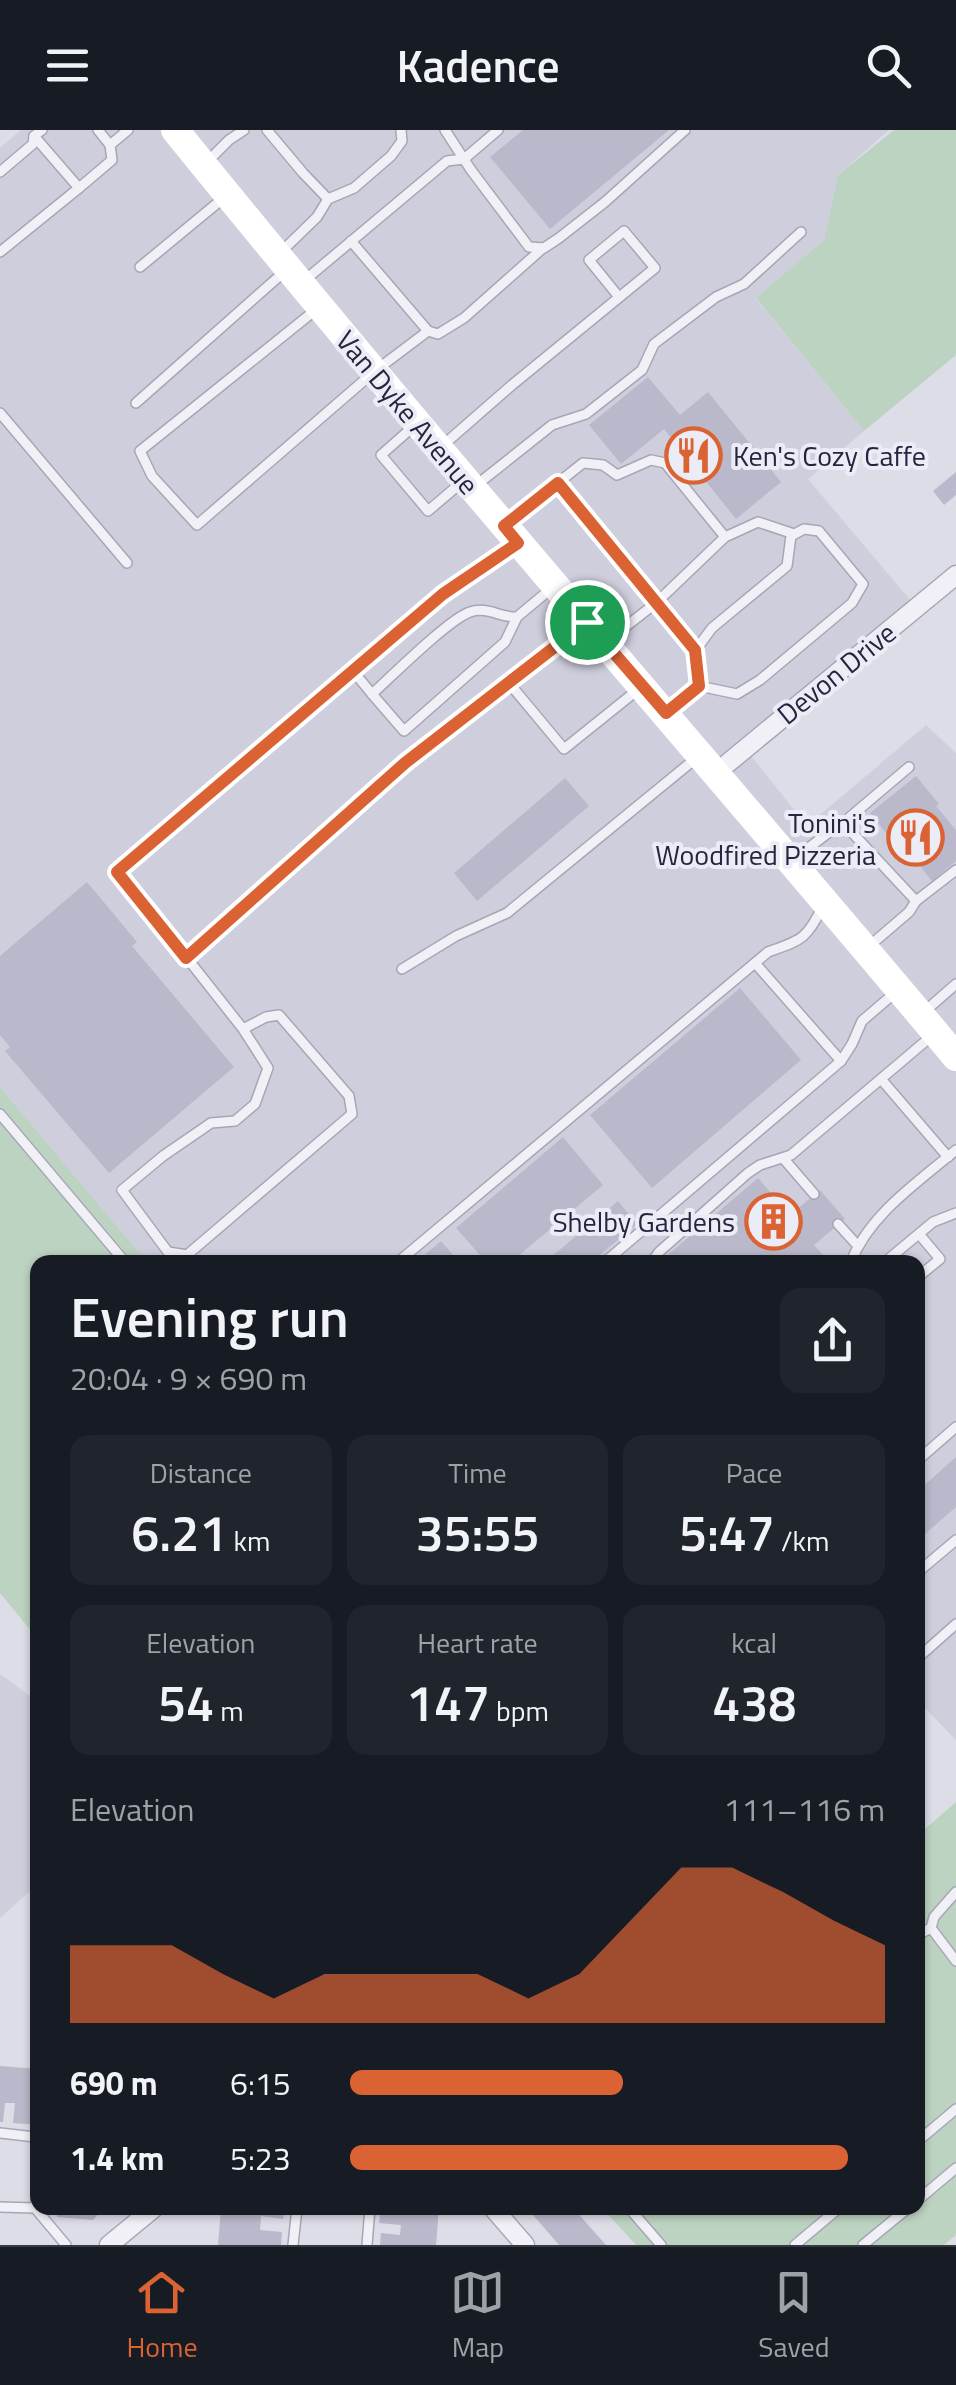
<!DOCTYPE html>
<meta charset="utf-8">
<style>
:root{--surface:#171b24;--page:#20242c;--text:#f1f3f6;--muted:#9ea1a6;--line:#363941;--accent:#db6233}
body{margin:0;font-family:"Titillium Web",sans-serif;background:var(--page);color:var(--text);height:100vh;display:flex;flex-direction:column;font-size:38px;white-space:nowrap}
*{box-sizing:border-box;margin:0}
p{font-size:32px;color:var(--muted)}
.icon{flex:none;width:55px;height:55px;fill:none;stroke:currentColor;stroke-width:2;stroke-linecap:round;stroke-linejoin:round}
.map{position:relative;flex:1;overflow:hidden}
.drawer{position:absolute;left:30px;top:1125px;width:895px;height:960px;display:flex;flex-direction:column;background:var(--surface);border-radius:20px;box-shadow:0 2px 8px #0004}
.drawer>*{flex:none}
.pin{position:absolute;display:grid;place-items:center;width:85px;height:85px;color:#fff;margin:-42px;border:5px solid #fff;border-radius:50%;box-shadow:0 2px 10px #0007}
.round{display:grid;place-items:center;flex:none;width:105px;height:105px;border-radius:20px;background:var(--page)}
.summary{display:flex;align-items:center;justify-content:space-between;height:170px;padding:0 40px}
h1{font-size:55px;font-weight:600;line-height:75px}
.metrics{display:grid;grid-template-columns:repeat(3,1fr);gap:15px;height:170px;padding:10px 40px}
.metrics div{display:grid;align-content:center;border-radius:20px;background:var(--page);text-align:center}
.metrics b{font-size:50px;font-weight:600}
.metrics small{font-size:28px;font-weight:400}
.metrics p{font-size:28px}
.chart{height:280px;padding:20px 40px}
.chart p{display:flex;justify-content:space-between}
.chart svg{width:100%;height:180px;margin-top:10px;fill:var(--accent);opacity:.7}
ul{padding:0 40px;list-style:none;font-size:32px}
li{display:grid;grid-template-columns:160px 120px 1fr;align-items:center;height:75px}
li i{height:25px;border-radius:12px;background:var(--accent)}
header{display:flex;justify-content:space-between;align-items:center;height:130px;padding:0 40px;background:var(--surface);font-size:45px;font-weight:600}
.menu{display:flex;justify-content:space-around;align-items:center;height:140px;border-top:2px solid var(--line);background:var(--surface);font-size:28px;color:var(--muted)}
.menu a{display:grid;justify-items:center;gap:5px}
.menu .on{color:var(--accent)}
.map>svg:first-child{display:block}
</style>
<header><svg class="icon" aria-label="menu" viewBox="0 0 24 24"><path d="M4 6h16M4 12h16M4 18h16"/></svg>Kadence<svg class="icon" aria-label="search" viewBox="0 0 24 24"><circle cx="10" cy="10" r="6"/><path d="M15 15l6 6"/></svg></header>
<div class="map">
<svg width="956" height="2115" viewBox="0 0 956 2115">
<rect width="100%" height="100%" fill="#dddde8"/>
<g fill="#cfcedd">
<polygon points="21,0 889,0 838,45 824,110 756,169 864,301 808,349 916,477 745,618 807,696 926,595 956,623 956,1610 918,1571 918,1132 147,1132 0,957 0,18"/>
<polygon points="0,1544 38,1572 37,1755 0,1788"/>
</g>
<g fill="#bdd3c1">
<polygon points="894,0 956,0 956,225 864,301 756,168 824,110 838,45"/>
<polygon points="0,957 147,1132 38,1132 37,1508 0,1463"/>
<polygon points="956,1672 956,2105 944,2115 636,2115 602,2078 918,2078 918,1705"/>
</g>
<g fill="#bab9cc">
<polygon points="523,0 669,0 550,99 490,27"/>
<polygon points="648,247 680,285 708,262 781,352 736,389 664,299 621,334 589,295"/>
<polygon points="956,342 956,365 944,375 933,361"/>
<polygon points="916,646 939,674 936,676 956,700 956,731 932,751 898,709 894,713 870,683"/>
<polygon points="565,648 589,676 477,771 454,743"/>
<polygon points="87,752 137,812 132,816 234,937 109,1043 5,921 10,917 0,905 0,826"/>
<polygon points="740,858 801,930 652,1058 590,985"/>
<polygon points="563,1007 603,1055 511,1132 486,1132 456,1098"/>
<polygon points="758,1048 790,1085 820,1060 845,1089 814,1115 829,1132 667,1132 664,1128"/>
<polygon points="618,1071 637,1094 591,1132 545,1132"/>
<polygon points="441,1111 459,1132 416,1132"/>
<polygon points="956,1327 956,1377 918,1410 918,1361"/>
<polygon points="0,1936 38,1939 38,1995 13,1993 15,1973 5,1973 3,1992 0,1992"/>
<polygon points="58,2078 103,2078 93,2090 57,2087"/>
<polygon points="221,2078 285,2078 283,2089 261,2086 260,2100 282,2102 281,2115 218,2115"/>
<polygon points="381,2078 439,2078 436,2115 380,2115 381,2103 400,2105 401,2095 379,2093"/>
<polygon points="527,2078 573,2078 606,2115 559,2115"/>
</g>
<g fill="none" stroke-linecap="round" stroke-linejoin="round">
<defs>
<g id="lane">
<polyline points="98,0 110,15"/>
<polyline points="267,0 303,43 328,69"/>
<polyline points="445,0 471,40 529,117 544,118 559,108 605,72 685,0"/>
<polyline points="34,6 79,58 112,30 110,15 128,0"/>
<polyline points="205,34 229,10 244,0"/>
<polyline points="0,42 33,14 34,6 42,0"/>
<polyline points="0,122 79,58"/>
<polyline points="280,123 317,87 328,69 354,58 391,26 402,11 401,0"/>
<polyline points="140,137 226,66"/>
<polyline points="305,150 447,31 464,29 498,0"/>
<polyline points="318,178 140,321 152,346 197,395 375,241 428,201 351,111"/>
<polyline points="428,201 438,204 464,188 543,118"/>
<polyline points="136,273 284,142"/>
<polyline points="0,283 127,433"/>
<polyline points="415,295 381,325 428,381 462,352"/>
<polyline points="441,317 512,255 655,138 624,101 589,130 619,167"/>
<polyline points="558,353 695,521"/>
<polyline points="474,357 552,295 586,284 642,240 654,214 716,167 744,154 801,102"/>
<polyline points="506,394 583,333 603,335 617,345 651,330 665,333 725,407 758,392 794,404"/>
<polyline points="514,416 443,464 117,741 187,828 405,633 585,494"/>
<path d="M517 487C501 488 487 476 470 482 449 489 392 546 372 564L404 601 505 512 517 487 553 457"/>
<polyline points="607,511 656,473 725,407"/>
<polyline points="353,541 372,564"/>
<polyline points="509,553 564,619 640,558"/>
<polyline points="668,581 699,556 737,564 760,550 852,473 863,454 819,401 804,399 791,406 787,436 712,498 695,521 699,556"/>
<polyline points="845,695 850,687 909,637"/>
<polyline points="794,729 836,697 845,695 916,771 909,782 867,818"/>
<polyline points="916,771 956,740"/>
<polyline points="187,828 243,899 266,887 279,885 349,966 352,984 187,1125 168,1122 122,1060 163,1026 211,993 235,991 255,974 268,938 243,899"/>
<polyline points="755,833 841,931"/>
<polyline points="402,839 456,806 507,783 695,629"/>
<polyline points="924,882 956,854"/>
<polyline points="881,949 948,1027"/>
<polyline points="0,984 125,1132"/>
<polyline points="783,1028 814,1064"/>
<polyline points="838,1094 858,1116"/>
<path d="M398 1132 768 822C801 810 806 810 822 778"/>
<polyline points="605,1132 841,931 852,914 862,891 897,861"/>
<polyline points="652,1132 659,1122 748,1043 760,1035 791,1025 934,904"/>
<path d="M851 1132C869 1085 918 1052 956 1020"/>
<polyline points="885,1132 933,1092 956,1083"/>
<polyline points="918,1147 940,1129 919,1104"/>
<polyline points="918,1330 956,1297"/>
<polyline points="918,1442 956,1410"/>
<polyline points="920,1526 956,1494"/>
<polyline points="956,1762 934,1787 931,1798 956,1831"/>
<polyline points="918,1805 931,1798"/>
<polyline points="0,2003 35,2007 38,2009"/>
<polyline points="918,2011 956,1979"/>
<polyline points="918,2070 956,2038"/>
<polyline points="0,2077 35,2078 66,2115"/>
<polyline points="35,2078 38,2052"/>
<polyline points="629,2078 661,2115"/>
<polyline points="293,2115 297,2078"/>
<polyline points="367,2115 370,2078"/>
<polyline points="795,2115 839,2078"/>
<polyline points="863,2115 908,2078"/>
</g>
<g id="street">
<polyline points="717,642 956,445"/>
<polyline points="493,2078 525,2115"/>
<polyline points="109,2115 154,2078"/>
</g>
</defs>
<use href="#lane" stroke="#a6a6b6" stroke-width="12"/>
<use href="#street" stroke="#a6a6b6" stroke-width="21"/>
<use href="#lane" stroke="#f0f0f6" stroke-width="9"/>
<use href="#street" stroke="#f0f0f6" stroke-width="18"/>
<path stroke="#fff" stroke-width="28" d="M175 0C429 314 696 617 956 927"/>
</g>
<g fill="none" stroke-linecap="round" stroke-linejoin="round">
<defs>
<polygon id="route" points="558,353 695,520 699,556 666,583 587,492 405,633 186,828 117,742 443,464 518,413 504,396"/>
</defs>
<use href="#route" stroke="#fff" stroke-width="20"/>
<use href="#route" stroke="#db6233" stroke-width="12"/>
</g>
<defs>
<symbol id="restaurant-ring" viewBox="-11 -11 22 22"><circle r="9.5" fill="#ececf6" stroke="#db6233" stroke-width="1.5"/><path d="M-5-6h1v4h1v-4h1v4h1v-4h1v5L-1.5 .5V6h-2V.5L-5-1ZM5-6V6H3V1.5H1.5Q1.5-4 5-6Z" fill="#db6233"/></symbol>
<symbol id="building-ring" viewBox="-11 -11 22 22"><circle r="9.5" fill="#ececf6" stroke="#db6233" stroke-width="1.5"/><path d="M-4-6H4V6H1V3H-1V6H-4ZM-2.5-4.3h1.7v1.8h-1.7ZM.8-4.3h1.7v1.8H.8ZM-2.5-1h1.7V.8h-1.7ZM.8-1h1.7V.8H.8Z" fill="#db6233"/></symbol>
</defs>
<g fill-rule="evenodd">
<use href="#restaurant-ring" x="662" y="294" width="63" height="63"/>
<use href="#restaurant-ring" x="884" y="676" width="63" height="63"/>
<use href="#building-ring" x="742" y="1060" width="63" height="63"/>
</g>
<g text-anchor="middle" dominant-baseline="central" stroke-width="8" stroke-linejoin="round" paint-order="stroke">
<g font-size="28" fill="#262540" stroke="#ececf6">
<text transform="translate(408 282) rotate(50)">Van Dyke Avenue</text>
<text transform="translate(836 543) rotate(-39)">Devon Drive</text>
</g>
<g font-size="28" fill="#262540" stroke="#ececf6" text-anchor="end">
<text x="733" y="325" text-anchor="start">Ken's Cozy Caffe</text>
<text x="876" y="692">Tonini's<tspan x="876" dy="32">Woodfired Pizzeria</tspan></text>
<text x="735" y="1091">Shelby Gardens</text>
</g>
</g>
</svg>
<div class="pin" style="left:587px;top:492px;background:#1e9e55"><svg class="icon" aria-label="arrive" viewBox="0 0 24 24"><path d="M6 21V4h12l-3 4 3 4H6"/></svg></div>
<section class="drawer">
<div class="summary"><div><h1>Evening run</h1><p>20:04 · 9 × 690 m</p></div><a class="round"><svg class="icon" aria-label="share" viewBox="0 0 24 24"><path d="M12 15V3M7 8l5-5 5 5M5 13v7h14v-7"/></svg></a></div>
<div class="metrics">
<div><p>Distance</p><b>6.21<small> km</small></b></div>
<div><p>Time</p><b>35:55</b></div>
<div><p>Pace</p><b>5:47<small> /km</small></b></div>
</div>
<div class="metrics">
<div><p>Elevation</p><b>54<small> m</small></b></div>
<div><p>Heart rate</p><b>147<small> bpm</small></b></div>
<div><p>kcal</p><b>438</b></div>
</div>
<div class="chart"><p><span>Elevation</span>111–116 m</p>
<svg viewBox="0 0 160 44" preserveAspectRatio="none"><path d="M0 44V25L10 25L20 25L30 32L40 38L50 32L60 32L70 32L80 32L90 38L100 32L110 19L120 6L130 6L140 12L150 19L160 25V44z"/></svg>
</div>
<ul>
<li><b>690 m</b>6:15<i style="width:51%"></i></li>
<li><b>1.4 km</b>5:23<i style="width:93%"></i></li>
</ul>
</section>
</div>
<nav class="menu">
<a class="on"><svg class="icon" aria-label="home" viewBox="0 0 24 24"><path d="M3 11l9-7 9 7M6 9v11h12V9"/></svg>Home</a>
<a><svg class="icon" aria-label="map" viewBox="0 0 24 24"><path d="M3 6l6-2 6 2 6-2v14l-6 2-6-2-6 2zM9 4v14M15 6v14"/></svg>Map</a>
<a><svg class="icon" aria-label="saved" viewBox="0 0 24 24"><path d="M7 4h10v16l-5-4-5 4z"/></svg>Saved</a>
</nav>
